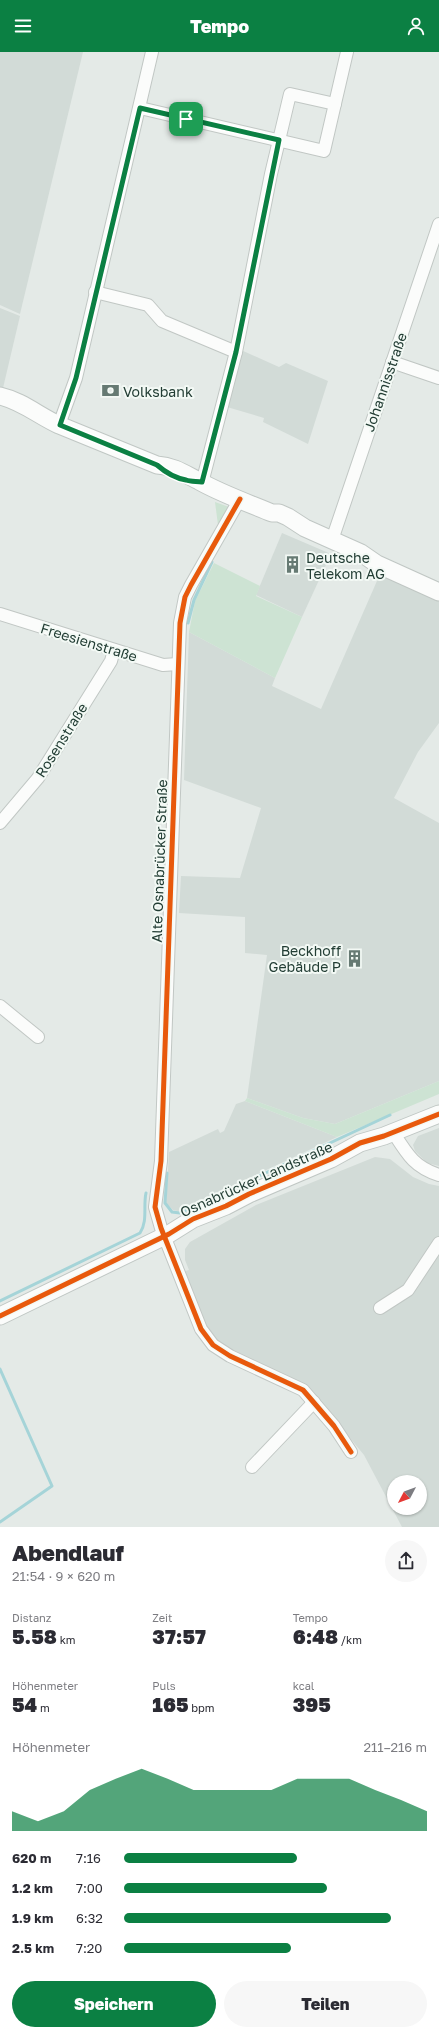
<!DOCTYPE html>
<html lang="de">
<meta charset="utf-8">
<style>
:root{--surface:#fff;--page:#f7f7f7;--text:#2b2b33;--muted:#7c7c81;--accent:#0b8043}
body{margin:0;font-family:"Golos Text",sans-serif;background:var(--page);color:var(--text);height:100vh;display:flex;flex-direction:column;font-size:15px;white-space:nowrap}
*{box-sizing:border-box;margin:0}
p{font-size:13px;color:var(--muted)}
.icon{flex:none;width:22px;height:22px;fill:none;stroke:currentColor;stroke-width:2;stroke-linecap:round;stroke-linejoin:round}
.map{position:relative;height:1475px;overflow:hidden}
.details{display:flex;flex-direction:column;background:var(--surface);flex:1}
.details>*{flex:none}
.needle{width:26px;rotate:229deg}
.buttons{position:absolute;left:387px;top:1423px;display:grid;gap:8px}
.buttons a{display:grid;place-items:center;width:40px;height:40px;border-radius:50%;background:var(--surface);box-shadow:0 1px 3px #0004;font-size:20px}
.pin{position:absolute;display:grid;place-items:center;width:34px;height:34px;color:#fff;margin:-17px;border-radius:8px;box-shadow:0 2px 6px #0006}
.round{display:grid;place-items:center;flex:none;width:42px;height:42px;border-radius:21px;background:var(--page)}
.overview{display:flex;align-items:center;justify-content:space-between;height:68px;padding:0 12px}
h1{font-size:22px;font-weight:800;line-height:30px}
.metrics{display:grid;grid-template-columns:repeat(3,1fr);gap:6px;height:68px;padding:4px 12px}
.metrics div{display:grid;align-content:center}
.metrics b{font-size:20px;font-weight:800}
.metrics small{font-size:11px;font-weight:400}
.metrics p{font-size:11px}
.chart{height:112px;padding:8px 12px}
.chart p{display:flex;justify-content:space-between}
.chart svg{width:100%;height:72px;margin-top:4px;fill:var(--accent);opacity:.7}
.primary-button{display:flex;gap:8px;margin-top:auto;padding:8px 12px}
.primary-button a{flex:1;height:46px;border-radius:24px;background:var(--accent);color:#fff;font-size:16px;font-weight:800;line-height:46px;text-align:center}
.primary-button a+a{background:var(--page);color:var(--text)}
ul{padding:0 12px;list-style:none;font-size:13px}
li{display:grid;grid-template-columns:64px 48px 1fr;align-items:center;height:30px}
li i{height:10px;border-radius:5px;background:var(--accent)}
header{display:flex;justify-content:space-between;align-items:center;height:52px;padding:0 12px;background:var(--accent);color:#fff;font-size:18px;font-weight:800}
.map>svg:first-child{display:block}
</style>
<header><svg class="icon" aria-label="menu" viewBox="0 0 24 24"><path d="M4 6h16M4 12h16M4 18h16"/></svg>Tempo<svg class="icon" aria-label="person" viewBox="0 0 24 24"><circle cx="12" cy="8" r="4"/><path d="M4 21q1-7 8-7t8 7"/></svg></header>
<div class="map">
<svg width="439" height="1475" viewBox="0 0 439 1475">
<rect width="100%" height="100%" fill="#e4eae7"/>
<g fill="#d2dbd7" fill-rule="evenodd">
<polygon points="0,0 83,0 20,262 0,253"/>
<polygon points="0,256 20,264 3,336 0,335"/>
<polygon points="241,298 279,315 286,311 328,329 308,392 263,370 264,366 227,355"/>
<polygon points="282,481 331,502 302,565 256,543"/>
<polygon points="380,522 439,548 439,671 418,700 394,746 439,771 439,1029 335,1072 303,1066 247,1046 267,903 245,901 245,865 179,861 181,824 240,826 261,756 184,728 189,580 275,626 272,634 321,657"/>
<polygon points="245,1049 337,1085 178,1159 173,1158 166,1151 169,1100 218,1077 220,1081 224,1079 236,1052"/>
<polygon points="439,1076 439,1114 427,1111 415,1099 413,1093 418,1084"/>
<path d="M375 1105 390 1107 413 1125 429 1132 439 1134V1475H402L364 1403 306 1333 231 1298 218 1289 206 1274 185 1219 189 1218 185 1208V1197L190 1190 256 1153ZM394 1430H420V1456H394Z"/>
</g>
<g fill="#cde3d3">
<polygon points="215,450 229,455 218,473"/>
<polygon points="214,511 260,534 256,544 302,565 275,626 189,580 195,549"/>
<polygon points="439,1029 439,1042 337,1085 245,1049 247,1046 303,1066 335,1072"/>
</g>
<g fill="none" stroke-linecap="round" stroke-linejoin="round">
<g stroke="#a5d4d8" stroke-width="3">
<polyline points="188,571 194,548 212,510"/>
<polyline points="167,1121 165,1151 172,1160 180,1161 390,1063"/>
<path d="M0 1249 140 1181C148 1169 143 1154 146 1141"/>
<polyline points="0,1317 52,1434 0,1470"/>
</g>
<defs>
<g id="street">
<polyline points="140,56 324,99 347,0"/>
<polyline points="95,240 148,253 162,269 236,300"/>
<polyline points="392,310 439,326"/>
<polyline points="59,373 76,326 152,0"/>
<polyline points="202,431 236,300 271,122 290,42 335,52"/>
<polyline points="240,447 191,533 185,545 180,571 161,1109 155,1155 161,1176 201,1277 213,1293 230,1304 303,1338 334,1374 351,1400"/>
<polyline points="332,488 439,172"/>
<polyline points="0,562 163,613 178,612"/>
<polyline points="0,771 38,726 111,609 114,598"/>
<polyline points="0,954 38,985"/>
<path d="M393 1080C407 1102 414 1115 439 1123"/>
<polyline points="380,1256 408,1238 439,1191"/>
<polyline points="252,1415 314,1350"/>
</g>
<g id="secondary">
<path d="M0 344C22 349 39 364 59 373L157 413C174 414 185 422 199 429 222 442 248 451 272 461H279L288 465 305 476 361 501 377 512 439 540"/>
<polyline points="0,1264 169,1182 193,1167 226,1154 249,1142 331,1107 360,1091 384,1084 439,1062"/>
</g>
</defs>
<use href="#street" stroke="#c1c7c4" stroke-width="14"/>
<use href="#secondary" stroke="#c0c7c4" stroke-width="19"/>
<use href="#street" stroke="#fbfcfb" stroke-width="12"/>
<use href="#secondary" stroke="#fbfcfb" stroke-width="17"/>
<defs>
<g id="cycleway">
<polyline points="240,447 191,533 185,545 180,571 161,1109 155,1155 161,1176 201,1277 213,1293 230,1304 303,1338 334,1374 351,1400"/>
<polyline points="0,1264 169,1182 193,1167 226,1154 249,1142 331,1107 360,1091 384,1084 439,1062"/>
</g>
</defs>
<use href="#cycleway" stroke="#f3f9f5" stroke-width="8"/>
<use href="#cycleway" stroke="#e8590c" stroke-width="5"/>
</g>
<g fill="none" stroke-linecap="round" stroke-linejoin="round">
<defs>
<path id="route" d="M140 56 279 88 236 300 202 430C197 429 191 430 186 428 175 426 165 420 157 413L60 373 76 326Z"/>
</defs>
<use href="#route" stroke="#fff" stroke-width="8"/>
<use href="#route" stroke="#0b8043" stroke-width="5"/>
</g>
<defs>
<symbol id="bank-bare" viewBox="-9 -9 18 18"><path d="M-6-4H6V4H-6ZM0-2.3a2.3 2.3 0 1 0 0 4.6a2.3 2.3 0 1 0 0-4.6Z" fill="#667a73" stroke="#f3f9f5" stroke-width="2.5" paint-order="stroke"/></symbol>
<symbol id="building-bare" viewBox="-9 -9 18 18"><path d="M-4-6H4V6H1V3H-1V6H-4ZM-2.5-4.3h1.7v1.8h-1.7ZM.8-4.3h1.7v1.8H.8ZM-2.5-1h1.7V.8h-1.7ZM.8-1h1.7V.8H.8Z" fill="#667a73" stroke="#f3f9f5" stroke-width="2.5" paint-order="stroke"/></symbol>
</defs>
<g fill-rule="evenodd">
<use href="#bank-bare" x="98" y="326" width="25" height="25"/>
<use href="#building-bare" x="280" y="500" width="25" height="25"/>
<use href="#building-bare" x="342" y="894" width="25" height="25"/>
</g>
<g text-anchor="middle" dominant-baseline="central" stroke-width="4" stroke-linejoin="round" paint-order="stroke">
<g font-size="14" fill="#223d34" stroke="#f3f9f5">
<text transform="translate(385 330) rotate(-71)">Johannisstraße</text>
<text transform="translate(89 590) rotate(17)">Freesienstraße</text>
<text transform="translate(61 688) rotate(-58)">Rosenstraße</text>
<text transform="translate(159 809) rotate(-88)">Alte Osnabrücker Straße</text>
<text transform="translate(256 1127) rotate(-24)">Osnabrücker Landstraße</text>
</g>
<g font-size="14" fill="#223d34" stroke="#f3f9f5" text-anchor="start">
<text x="123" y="339">Volksbank</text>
<text x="306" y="505">Deutsche<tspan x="306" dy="16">Telekom AG</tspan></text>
<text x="341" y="898" text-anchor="end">Beckhoff<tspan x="341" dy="16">Gebäude P</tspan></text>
</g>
</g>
</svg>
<div class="buttons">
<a><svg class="needle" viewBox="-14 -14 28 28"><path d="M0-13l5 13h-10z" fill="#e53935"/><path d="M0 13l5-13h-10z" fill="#7c7c81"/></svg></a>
</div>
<div class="pin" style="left:186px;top:67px;background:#1e9e55"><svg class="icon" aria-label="arrive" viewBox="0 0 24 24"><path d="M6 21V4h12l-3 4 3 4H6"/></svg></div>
</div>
<section class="details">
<div class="overview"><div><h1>Abendlauf</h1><p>21:54 · 9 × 620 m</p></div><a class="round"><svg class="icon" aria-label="share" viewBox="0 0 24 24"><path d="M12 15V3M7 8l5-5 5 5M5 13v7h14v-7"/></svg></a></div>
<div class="metrics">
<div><p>Distanz</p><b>5.58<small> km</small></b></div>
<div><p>Zeit</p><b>37:57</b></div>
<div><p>Tempo</p><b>6:48<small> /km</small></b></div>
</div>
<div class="metrics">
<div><p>Höhenmeter</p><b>54<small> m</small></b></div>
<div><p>Puls</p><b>165<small> bpm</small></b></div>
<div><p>kcal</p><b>395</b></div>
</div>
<div class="chart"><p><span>Höhenmeter</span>211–216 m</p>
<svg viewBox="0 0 160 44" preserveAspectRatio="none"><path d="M0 44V32L10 38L20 32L30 19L40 12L50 6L60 12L70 19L80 19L90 19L100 19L110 12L120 12L130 12L140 19L150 25L160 32V44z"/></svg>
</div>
<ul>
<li><b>620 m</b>7:16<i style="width:57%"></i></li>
<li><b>1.2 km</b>7:00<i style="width:67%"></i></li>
<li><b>1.9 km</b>6:32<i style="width:88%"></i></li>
<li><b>2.5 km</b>7:20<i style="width:55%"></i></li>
</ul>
<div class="primary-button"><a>Speichern</a><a>Teilen</a></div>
</section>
